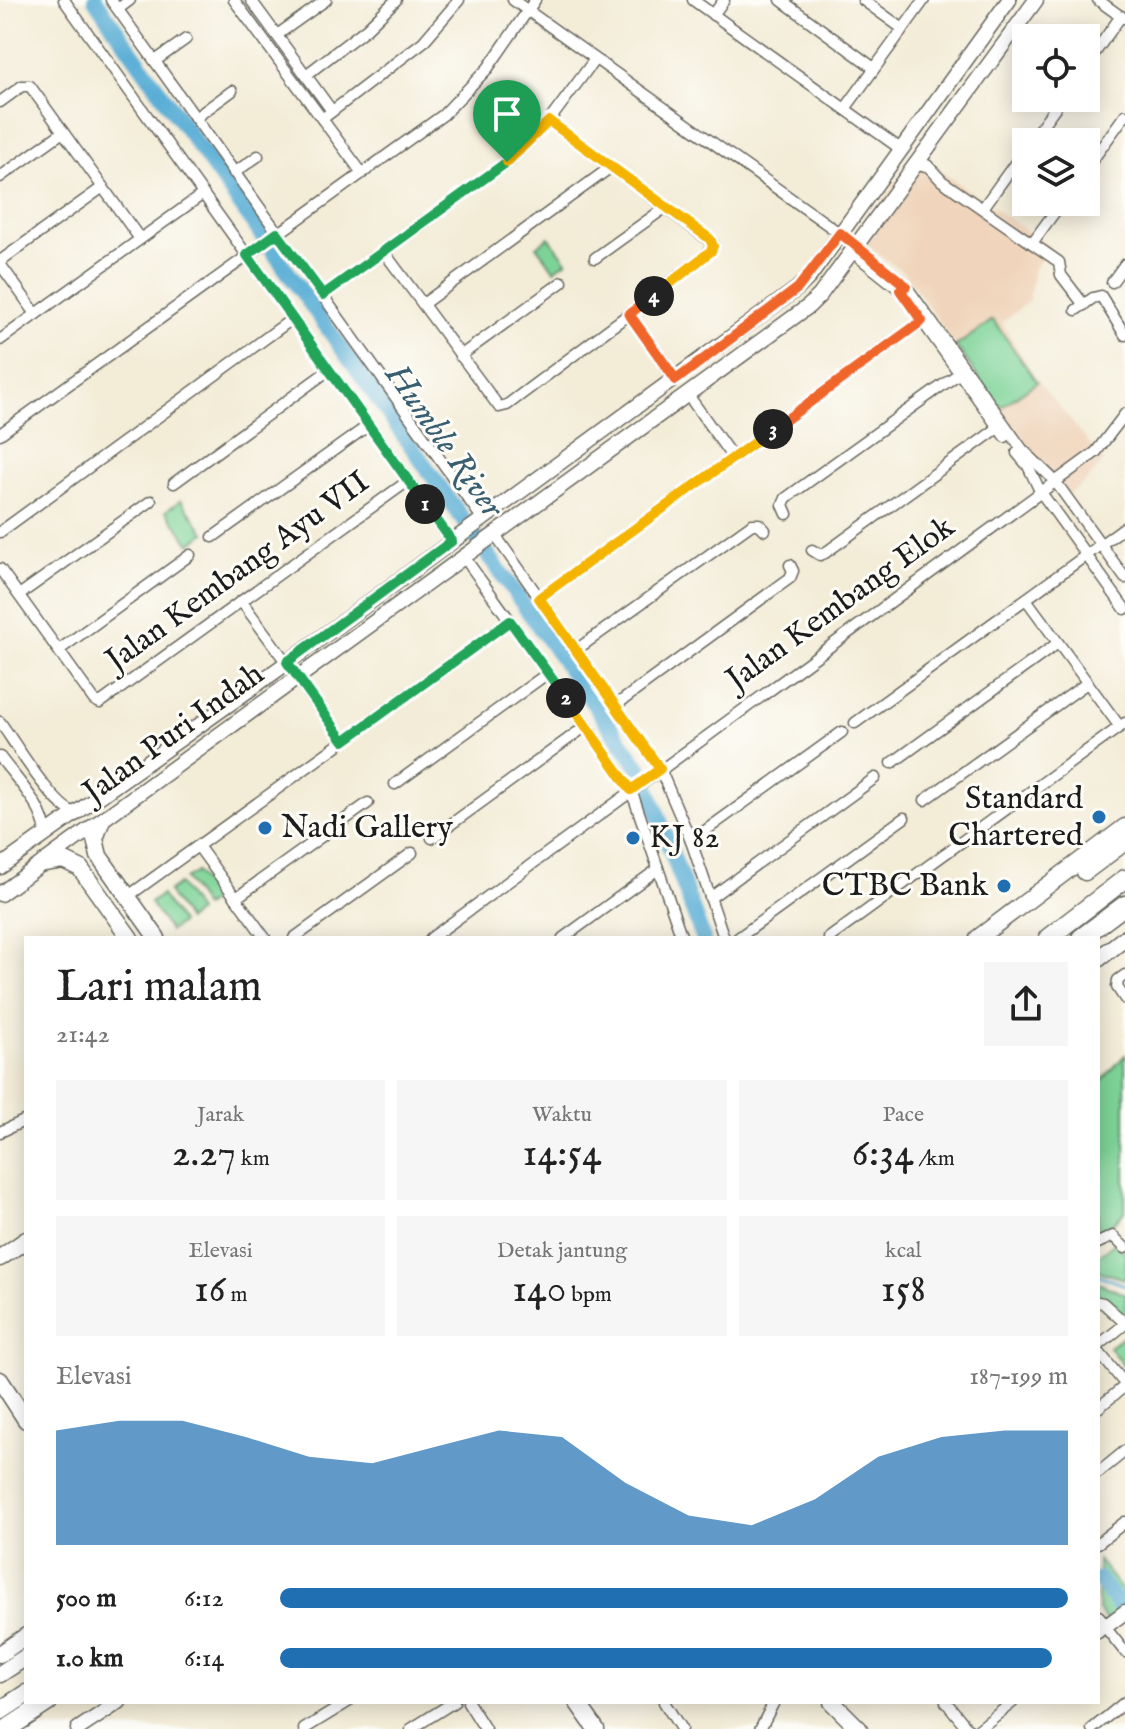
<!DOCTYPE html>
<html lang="id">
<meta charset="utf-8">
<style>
:root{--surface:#fff;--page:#f6f6f6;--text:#222;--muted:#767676;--accent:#1f6fb2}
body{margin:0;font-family:"IM FELL English",serif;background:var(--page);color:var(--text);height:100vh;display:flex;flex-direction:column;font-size:30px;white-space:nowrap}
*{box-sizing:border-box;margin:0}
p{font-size:26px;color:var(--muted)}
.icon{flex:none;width:44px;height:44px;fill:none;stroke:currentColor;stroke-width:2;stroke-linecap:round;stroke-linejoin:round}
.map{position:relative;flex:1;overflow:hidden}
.drawer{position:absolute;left:24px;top:936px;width:1076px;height:768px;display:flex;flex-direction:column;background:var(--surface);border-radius:0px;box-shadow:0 4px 20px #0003}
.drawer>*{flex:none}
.controls{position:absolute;left:1012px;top:24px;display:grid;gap:16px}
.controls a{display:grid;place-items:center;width:88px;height:88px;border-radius:0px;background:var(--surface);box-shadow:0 4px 20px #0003;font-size:40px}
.pin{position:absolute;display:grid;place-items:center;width:68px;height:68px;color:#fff;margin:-82px -34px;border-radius:50% 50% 50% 0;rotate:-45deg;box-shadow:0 0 8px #0007}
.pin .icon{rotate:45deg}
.km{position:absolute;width:40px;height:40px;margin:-20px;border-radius:50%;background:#222;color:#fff;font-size:22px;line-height:40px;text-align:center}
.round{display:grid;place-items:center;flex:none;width:84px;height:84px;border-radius:0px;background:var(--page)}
.summary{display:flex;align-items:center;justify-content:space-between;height:136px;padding:0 32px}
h1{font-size:44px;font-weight:600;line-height:60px}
.figures{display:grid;grid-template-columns:repeat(3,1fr);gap:12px;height:136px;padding:8px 32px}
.figures div{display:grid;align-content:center;border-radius:0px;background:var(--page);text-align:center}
.figures b{font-size:40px;font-weight:600}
.figures small{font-size:22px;font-weight:400}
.figures p{font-size:22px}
.chart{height:224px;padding:16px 32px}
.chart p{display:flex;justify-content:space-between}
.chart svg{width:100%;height:144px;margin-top:8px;fill:var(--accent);opacity:.7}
ul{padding:0 32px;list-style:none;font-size:26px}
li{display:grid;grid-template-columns:128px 96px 1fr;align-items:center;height:60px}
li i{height:20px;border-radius:10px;background:var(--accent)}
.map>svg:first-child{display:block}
</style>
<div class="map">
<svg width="1125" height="1729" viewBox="0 0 1125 1729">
<rect width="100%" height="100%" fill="#fdfcf7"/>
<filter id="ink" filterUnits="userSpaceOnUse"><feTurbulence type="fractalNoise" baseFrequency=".0125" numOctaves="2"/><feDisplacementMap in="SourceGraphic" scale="16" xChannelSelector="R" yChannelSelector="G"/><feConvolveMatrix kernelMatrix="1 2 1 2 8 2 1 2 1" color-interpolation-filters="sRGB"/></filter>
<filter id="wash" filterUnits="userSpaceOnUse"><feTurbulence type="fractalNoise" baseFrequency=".006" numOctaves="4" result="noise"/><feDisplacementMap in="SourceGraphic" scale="32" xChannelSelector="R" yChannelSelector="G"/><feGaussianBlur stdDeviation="1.8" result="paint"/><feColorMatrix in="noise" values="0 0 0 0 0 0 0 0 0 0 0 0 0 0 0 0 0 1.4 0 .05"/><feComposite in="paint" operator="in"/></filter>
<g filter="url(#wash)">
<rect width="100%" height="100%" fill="#f3ecd7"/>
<polygon fill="#f0d5bc" points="916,154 1050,247 1034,269 1029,300 1002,323 1033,375 1104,461 1086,482 1061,499 905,273 857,239"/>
<g fill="#7dd397" stroke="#4c785a" stroke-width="2">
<polygon points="549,237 567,261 554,270 536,246"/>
<polygon points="993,320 1037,382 1000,408 956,346"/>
<polygon points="181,500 205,533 190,544 166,511"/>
<polygon points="196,872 215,899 204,907 185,879"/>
<polygon points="179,884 198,912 187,920 168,892"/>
<polygon points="161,895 181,923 170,931 150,903"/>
<polygon points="1125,1055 1125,1212 1098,1237 1098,1085"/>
<polygon points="1115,1243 1125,1253 1125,1279 1098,1271 1098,1256"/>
<polygon points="1098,1283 1125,1294 1125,1319 1098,1301"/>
<polygon points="1125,1335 1125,1368 1109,1347"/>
<polygon points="1098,1560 1125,1594 1125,1606 1098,1572"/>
<polygon points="1098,1583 1123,1615 1109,1624 1098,1610"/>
</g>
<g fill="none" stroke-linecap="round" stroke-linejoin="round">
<polyline stroke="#5aaed6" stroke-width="3" points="1098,1275 1125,1285"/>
<g stroke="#5aaed6" stroke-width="16">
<polyline points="95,0 642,772 703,938"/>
<polyline points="1098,1579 1125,1613"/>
</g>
</g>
</g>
<g filter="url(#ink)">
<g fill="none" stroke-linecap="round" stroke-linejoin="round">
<defs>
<g id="street">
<polyline points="64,0 452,541"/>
<polyline points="111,0 482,518"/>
<polyline points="234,0 362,173"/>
<polyline points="251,0 332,111"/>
<polyline points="513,0 856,245 906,286 1022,449 1055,481 1125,578"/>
<polyline points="693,0 902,150"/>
<polyline points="781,0 874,68"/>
<polyline points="863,0 903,29"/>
<polyline points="1098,0 1123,18"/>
<polyline points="118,9 130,0"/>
<polyline points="713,15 724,0"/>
<polyline points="277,35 326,0"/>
<polyline points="155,61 186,39"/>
<polyline points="1086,65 1121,16"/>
<polyline points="306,75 366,29 396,0"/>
<polyline points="0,102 22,86 30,86 140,239"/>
<polyline points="845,109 924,0"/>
<polyline points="195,118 232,91"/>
<polyline points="322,119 423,42 459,0"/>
<polyline points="549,121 713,243 707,254 629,314"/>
<polyline points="1030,142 1062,98"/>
<polyline points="917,161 922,166 927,165 942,181 1059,262 1061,275 1084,305"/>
<polyline points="1086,169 1125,115"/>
<polyline points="234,173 258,156"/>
<polyline points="0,177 63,132"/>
<polyline points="983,208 1026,148"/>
<polyline points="1032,243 1062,202"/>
<polyline points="851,251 900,290 1005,437"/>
<polyline points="384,252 499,407 507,405 629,314 676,380"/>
<polyline points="595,258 666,207"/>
<polyline points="0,261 103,187"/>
<polyline points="0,264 36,314"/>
<polyline points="1112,282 1125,264"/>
<polyline points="323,295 507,162 549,121 595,59"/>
<polyline points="423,304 611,167"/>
<polyline points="1076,310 1093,298 1101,296 1125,335"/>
<polyline points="0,340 203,194"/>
<polyline points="460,356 562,282"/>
<polyline points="688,395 733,458"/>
<polyline points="0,434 443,115 488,68 535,0"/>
<polyline points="1017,453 1028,466 1040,491 1125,609"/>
<polyline points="174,483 329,370"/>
<polyline points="787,514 783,505 786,498 961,372"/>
<polyline points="0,532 292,319"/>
<polyline points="495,535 660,769 691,841 724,938"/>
<polyline points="213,537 369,425"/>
<polyline points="812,550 820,555 825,553 998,428"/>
<polyline points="464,557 625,780 635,801 682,938"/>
<polyline points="0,569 94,700 100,703 408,481"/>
<polyline points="19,595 151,501"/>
<polyline points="539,598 922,321"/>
<polyline points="1026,599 1120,727"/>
<polyline points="242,602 344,741"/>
<polyline points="59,650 190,555"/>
<polyline points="576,650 752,524 759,524 765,530"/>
<polyline points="616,705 790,578 793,571 790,565"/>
<path d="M0 722C14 741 55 811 77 813"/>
<polyline points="855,723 1125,527"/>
<path d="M0 757C16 779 46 808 46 836"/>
<polyline points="892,763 1058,643"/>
<polyline points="395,784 548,673"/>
<polyline points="925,800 1087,683"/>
<polyline points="432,838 586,726"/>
<polyline points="691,841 842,732"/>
<polyline points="198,846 265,938"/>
<polyline points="127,897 510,621"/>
<polyline points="236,898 368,803"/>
<polyline points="710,898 875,778"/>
<polyline points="294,938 412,853"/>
<polyline points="431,938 1096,452 1125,414"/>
<polyline points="563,938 658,869"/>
<polyline points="738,938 904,818"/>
<polyline points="829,938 1125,723"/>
<polyline points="1125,975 1118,980 1117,987 1125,999"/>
<polyline points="0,1132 26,1120"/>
<polyline points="1098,1243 1113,1236 1125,1248"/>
<polyline points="1098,1302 1103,1303 1125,1323"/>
<polyline points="1098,1346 1125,1324"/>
<polyline points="1098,1351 1125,1384"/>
<polyline points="1098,1408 1125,1386"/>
<polyline points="1098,1473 1125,1451"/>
<polyline points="1098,1543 1125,1522"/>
<polyline points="1098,1633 1105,1627 1125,1652"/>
<polyline points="468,1702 485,1729"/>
<polyline points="664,1702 681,1729"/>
<polyline points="946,1702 968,1729"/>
<polyline points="304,1729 348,1702"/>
<polyline points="411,1729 454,1702"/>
<polyline points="760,1729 774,1702"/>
<polyline points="979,1729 1013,1702"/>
<polyline points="1092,1729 1125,1702"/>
</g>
<g id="secondary">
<polyline points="0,867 277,670 798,288 810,276 1009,0"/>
<polyline points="0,894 809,306 820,295 1036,0"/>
<polyline points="1098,1618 1105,1627 1125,1612"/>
<polyline points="78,1729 119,1702"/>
</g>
<g id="primary">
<polyline points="101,822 95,839 99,856 157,938"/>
<polyline points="44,863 63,860 80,868 130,938"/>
<polyline points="1085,872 1125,842"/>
<polyline points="978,938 1125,827"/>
<polyline points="1098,959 1125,938"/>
<polyline points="0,1258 26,1240"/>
<polyline points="0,1380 26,1420"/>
<polyline points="0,1654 26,1636"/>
<polyline points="0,1674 26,1657"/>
<polyline points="577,1702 596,1729"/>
<polyline points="832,1702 859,1729"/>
</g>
<g id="highway">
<polyline points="1048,938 1125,879"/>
<polyline points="1081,938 1125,905"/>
<polyline points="0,1711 26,1694"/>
<polyline points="7,1729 48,1702"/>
</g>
</defs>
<use href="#street" stroke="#67655d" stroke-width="13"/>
<use href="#secondary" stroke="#67655d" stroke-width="17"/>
<use href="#primary" stroke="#67655d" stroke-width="19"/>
<use href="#highway" stroke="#67655d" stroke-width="21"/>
<use href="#street" stroke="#fff" stroke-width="10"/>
<use href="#secondary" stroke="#fff" stroke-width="14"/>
<use href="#primary" stroke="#fff" stroke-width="16"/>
<use href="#highway" stroke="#fff" stroke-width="18"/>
</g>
</g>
<g fill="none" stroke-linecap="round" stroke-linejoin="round" filter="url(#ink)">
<defs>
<polyline id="split-1" points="425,504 247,255 277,233 323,295 507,162"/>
<polyline id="split-2" points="425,504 452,541 287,662 344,741 510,621 566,698"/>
<polyline id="split-3" points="566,698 631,790 660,769 539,598 773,429"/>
<polyline id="split-4" points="654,296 629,314 676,380 798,288 840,233 906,286 900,290 922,321 773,429"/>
<polyline id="split-5" points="507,162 549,121 710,239 713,246 711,251 654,296"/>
</defs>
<use href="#split-1" stroke="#fff" stroke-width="16"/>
<use href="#split-2" stroke="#fff" stroke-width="16"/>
<use href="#split-3" stroke="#fff" stroke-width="16"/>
<use href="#split-4" stroke="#fff" stroke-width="16"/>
<use href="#split-5" stroke="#fff" stroke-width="16"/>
<use href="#split-1" stroke="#22a559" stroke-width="10"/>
<use href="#split-2" stroke="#22a559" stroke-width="10"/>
<use href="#split-3" stroke="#f5b400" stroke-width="10"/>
<use href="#split-4" stroke="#f0652b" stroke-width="10"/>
<use href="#split-5" stroke="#f5b400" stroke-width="10"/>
</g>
<g fill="#1f6fb2" stroke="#fdfcf7" stroke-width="3">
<circle cx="1099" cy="817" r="8"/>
<circle cx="265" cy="828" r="8"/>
<circle cx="633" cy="838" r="8"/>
<circle cx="1004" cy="886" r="8"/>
</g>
<g text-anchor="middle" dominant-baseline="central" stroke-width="6" stroke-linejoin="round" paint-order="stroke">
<g font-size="32" fill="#1c1c1c" stroke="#fdfcf7">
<text transform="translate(238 572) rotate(-36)">Jalan Kembang Ayu VII</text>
<text transform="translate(841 604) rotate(-36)">Jalan Kembang Elok</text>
<text transform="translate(174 734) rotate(-36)">Jalan Puri Indah</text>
</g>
<g font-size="32" fill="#1c1c1c" stroke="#fdfcf7" text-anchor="end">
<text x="1083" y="799">Standard<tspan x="1083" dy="37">Chartered</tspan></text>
<text x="281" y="828" text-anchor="start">Nadi Gallery</text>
<text x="649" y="838" text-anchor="start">KJ 82</text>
<text x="988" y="886">CTBC Bank</text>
</g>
<g font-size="34" font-style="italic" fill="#385e70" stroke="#fdfcf7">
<text transform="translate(444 441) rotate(55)">Humble River</text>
</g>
</g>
</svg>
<div class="controls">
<a><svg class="icon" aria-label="locate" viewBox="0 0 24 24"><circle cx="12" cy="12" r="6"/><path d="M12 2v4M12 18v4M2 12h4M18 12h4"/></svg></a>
<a><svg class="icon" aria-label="layers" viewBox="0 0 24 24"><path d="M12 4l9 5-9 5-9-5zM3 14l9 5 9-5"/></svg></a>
</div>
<div class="pin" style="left:507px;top:162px;background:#1e9e55"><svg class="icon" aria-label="arrive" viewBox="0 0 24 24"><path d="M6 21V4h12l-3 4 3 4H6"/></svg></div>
<b class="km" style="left:425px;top:504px">1</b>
<b class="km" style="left:566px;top:698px">2</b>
<b class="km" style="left:773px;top:429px">3</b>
<b class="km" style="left:654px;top:296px">4</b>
<section class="drawer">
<div class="summary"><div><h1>Lari malam</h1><p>21:42</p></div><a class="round"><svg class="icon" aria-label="share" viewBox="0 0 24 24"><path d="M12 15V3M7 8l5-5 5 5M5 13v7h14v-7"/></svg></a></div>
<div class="figures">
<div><p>Jarak</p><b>2.27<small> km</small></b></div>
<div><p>Waktu</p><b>14:54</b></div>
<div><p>Pace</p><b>6:34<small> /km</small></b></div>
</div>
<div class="figures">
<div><p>Elevasi</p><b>16<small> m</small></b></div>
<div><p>Detak jantung</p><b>140<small> bpm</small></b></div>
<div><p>kcal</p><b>158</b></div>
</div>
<div class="chart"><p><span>Elevasi</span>187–199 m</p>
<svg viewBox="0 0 160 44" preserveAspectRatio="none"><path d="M0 44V9L10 6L20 6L30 11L40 17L50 19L60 14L70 9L80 11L90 25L100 35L110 38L120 30L130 17L140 11L150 9L160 9V44z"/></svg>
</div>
<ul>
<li><b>500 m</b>6:12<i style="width:100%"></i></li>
<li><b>1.0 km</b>6:14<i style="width:98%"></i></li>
</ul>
</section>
</div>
